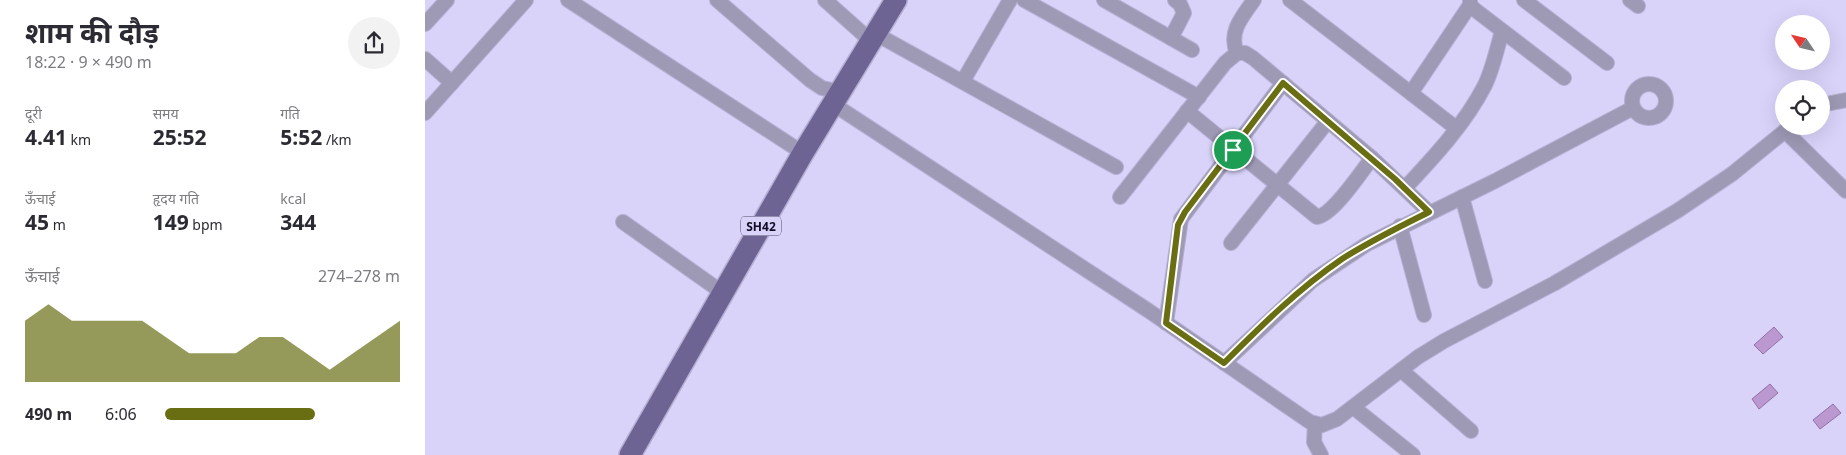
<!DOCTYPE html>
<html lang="hi">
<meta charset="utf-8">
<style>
:root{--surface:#fff;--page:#f2f2f3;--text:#2b2b33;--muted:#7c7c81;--accent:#696e13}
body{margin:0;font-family:"Noto Sans","Noto Sans Devanagari",sans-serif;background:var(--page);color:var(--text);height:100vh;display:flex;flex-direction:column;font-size:19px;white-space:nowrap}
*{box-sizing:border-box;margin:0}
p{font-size:16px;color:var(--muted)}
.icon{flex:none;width:28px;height:28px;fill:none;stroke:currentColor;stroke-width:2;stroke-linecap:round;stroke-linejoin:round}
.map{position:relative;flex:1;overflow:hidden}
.drawer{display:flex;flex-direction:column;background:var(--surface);width:425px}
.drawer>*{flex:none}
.needle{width:32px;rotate:305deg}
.fabs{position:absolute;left:1350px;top:15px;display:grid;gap:10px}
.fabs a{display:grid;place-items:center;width:55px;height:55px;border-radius:50%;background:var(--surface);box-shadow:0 5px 20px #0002;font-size:25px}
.pin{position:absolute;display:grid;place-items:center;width:42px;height:42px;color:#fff;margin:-21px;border:2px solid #fff;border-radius:50%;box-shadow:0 1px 5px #0007}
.round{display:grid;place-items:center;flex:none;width:52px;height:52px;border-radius:26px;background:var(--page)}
.overview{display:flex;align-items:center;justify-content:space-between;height:85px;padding:0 25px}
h1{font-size:28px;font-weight:700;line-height:38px}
.metrics{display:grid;grid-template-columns:repeat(3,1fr);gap:8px;height:85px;padding:5px 25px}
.metrics div{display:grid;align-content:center}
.metrics b{font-size:21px;font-weight:700}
.metrics small{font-size:14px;font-weight:400}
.metrics p{font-size:14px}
.chart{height:140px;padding:10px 25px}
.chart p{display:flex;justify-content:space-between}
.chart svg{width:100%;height:90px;margin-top:5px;fill:var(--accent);opacity:.7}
ul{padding:0 25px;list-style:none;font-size:16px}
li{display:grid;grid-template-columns:80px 60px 1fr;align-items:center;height:38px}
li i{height:12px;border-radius:6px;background:var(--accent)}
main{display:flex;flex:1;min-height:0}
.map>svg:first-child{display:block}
</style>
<main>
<section class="drawer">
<div class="overview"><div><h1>शाम की दौड़</h1><p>18:22 · 9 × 490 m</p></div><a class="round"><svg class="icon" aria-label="share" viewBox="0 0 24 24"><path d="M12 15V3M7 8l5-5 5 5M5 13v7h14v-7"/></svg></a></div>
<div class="metrics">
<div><p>दूरी</p><b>4.41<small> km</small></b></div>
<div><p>समय</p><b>25:52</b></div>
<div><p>गति</p><b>5:52<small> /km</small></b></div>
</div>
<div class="metrics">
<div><p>ऊँचाई</p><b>45<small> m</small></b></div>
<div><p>हृदय गति</p><b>149<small> bpm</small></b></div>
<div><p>kcal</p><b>344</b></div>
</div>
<div class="chart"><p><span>ऊँचाई</span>274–278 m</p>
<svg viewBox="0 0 160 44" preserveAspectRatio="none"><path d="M0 44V14L10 6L20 14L30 14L40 14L50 14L60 22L70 30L80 30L90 30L100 22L110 22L120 30L130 38L140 30L150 22L160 14V44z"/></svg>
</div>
<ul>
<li><b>490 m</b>6:06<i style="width:64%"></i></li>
</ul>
</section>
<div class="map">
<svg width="1421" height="455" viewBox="0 0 1421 455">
<rect width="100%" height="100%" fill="#d9d3fa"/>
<g fill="#bb98d0" stroke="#9270a6">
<polygon points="1349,327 1358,337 1338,354 1329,345"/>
<polygon points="1345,384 1353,393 1334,409 1327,399"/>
<polygon points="1408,404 1416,413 1395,429 1388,420"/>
</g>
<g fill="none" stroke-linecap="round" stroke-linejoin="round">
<defs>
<g id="street">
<polyline points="143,0 378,153"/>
<polyline points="292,0 385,80 397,88 416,92"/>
<polyline points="400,0 447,42"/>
<polyline points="599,0 774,97"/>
<polyline points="679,0 767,50"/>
<polyline points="865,0 1031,128"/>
<polyline points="1045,0 1045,5 1049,9 1139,78"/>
<polyline points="1099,0 1182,63"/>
<polyline points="1205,0 1213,6"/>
<polyline points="0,24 22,0"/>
<polyline points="451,34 691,167"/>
<polyline points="746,38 759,13 755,4 750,0"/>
<path d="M812 53C803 32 817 17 829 0"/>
<polyline points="0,59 27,83"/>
<polyline points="538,81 585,0"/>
<circle cx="1224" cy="101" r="17"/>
<polyline points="986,93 1045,5"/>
<polyline points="408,104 724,311 885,422 897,425 912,419 993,357 1019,341 1130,283 1252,211 1307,174 1366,126"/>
<polyline points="1396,105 1421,100"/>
<path d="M762 111 892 217C908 215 936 172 947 158"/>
<polyline points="0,113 101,0"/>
<polyline points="1360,131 1421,191"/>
<path d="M980 188C1009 157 1040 124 1060 85 1068 68 1072 49 1077 31"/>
<polyline points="695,197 800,63 812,53 820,53 828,58 947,158 1004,212"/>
<polyline points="1037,197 1060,281"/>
<polyline points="198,222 298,293"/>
<polyline points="975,226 999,315"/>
<polyline points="806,243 903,121"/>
<polyline points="741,323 756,219 858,83"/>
<polyline points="799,363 888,280 942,244 1070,181 1208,108"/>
<polyline points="976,370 1046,431"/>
<polyline points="928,407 988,455"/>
<polyline points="890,424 889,442 896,455"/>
</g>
<polyline id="primary" points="205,455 378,153 471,0"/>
</defs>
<use href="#street" stroke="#b5afd3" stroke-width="16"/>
<use href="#primary" stroke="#b5afd3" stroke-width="24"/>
<use href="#street" stroke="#9e99b5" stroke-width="14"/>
<use href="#primary" stroke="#6e6494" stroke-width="21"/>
</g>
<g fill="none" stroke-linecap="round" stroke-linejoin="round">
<defs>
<path id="route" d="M858 83 970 179 1004 212C974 227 945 241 917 259 873 289 836 326 799 363L741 323 753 225 760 212Z"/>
</defs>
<use href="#route" stroke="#fff" stroke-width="10"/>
<use href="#route" stroke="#696e13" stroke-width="6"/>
</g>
<g text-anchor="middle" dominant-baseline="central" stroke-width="4" stroke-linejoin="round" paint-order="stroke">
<rect fill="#d9d3fa" stroke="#4e4863" stroke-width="1" x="316" y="216.5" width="40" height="19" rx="4"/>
<g font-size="12" font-weight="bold" fill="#120c22">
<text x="336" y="226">SH42</text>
</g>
</g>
</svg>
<div class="fabs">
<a><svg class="needle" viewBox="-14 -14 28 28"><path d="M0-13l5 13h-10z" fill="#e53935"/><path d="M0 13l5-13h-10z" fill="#7c7c81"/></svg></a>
<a><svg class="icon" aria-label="locate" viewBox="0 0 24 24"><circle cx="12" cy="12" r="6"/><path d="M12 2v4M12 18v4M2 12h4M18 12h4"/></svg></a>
</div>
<div class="pin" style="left:808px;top:150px;background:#1e9e55"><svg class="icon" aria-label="arrive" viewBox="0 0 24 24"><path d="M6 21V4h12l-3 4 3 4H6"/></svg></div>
</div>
</main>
